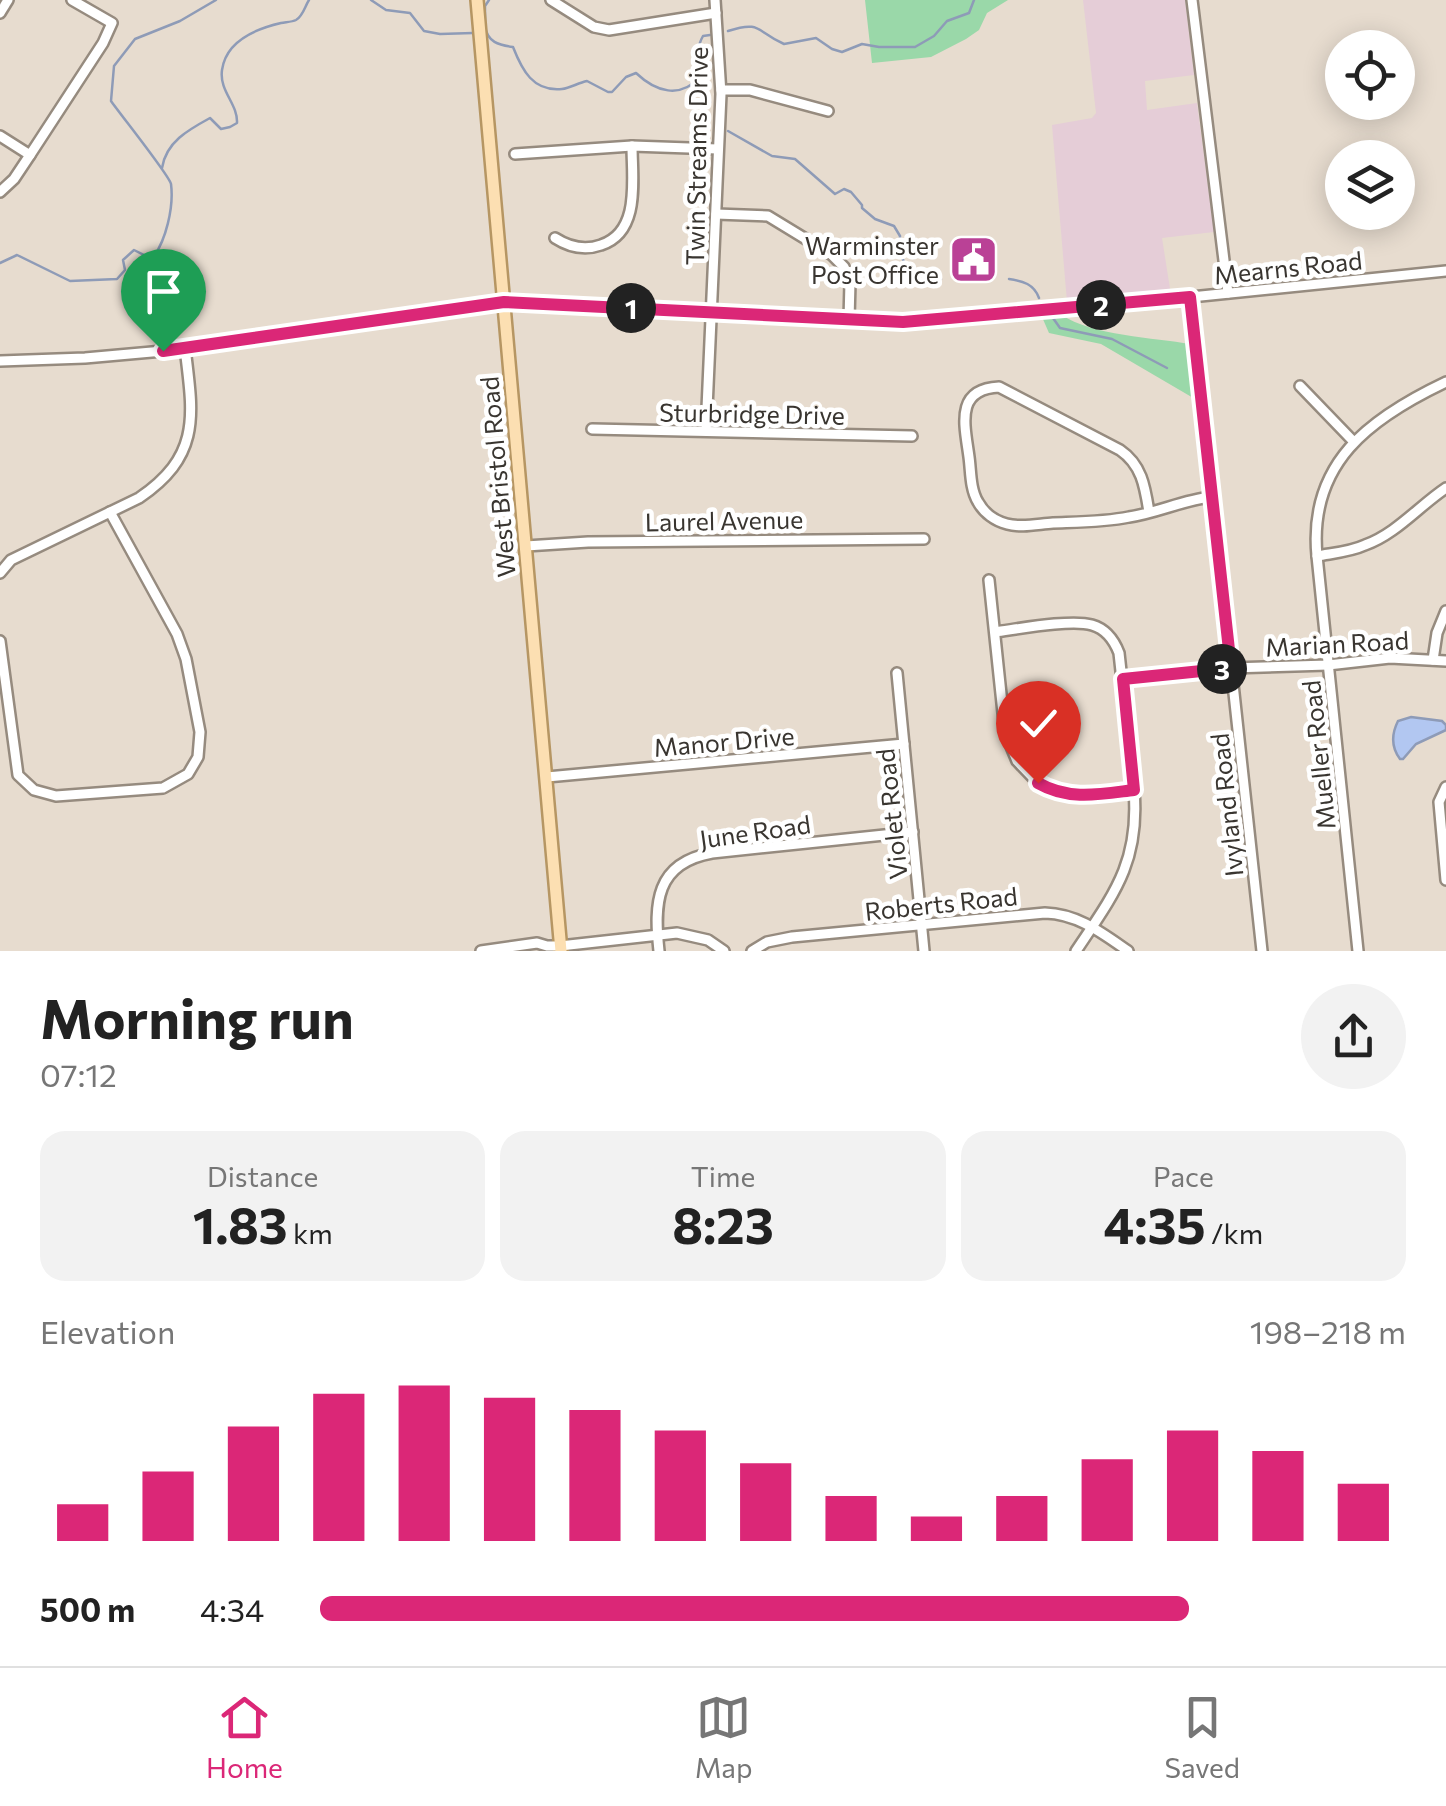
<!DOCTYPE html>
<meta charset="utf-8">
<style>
:root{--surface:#fff;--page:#f2f2f2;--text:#222;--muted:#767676;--line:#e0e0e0;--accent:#db2777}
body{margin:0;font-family:Commissioner,sans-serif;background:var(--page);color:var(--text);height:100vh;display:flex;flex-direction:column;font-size:38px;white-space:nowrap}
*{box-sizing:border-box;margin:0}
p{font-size:32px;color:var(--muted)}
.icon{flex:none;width:55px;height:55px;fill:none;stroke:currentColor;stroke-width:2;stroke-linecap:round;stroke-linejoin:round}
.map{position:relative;height:951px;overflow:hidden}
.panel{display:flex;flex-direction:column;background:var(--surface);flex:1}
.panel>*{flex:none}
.fabs{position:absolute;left:1325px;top:30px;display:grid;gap:20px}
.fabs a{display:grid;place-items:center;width:90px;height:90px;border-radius:50%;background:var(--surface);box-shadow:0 5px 25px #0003;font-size:50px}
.pin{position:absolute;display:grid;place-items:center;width:85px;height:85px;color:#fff;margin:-102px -42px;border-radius:50% 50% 50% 0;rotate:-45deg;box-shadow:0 0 10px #0007}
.pin .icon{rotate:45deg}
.km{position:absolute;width:50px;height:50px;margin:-25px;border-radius:50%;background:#222;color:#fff;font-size:28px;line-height:50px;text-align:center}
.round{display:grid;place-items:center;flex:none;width:105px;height:105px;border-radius:52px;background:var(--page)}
.headline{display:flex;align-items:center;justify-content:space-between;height:170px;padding:0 40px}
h1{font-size:55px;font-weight:700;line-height:75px}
.stats{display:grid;grid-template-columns:repeat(3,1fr);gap:15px;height:170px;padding:10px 40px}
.stats div{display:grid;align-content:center;border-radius:25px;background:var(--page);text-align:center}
.stats b{font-size:50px;font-weight:700}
.stats small{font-size:28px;font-weight:400}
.stats p{font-size:28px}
.chart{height:280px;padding:20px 40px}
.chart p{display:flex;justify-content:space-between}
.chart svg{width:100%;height:180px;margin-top:10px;stroke:var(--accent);stroke-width:6}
ul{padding:0 40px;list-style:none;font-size:32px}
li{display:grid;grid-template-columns:160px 120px 1fr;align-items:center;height:75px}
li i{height:25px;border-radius:12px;background:var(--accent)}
.tabs{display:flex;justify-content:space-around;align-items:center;height:140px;border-top:2px solid var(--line);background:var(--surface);font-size:28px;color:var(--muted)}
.tabs a{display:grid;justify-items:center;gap:5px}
.tabs .on{color:var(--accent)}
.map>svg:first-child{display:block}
</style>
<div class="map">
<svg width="1446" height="951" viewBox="0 0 1446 951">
<rect width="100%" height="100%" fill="#e7dccf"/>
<polygon fill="#e5cdd7" points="1083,0 1185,0 1194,75 1145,81 1147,110 1197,103 1214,232 1162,238 1171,295 1067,302 1052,125 1092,118 1096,113"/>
<g fill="#9ad8a9">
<polygon points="865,0 1008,0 987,13 979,30 966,39 931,57 872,63"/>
<path d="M1062 315C1090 335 1156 338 1190 344L1195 399 1101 344 1049 333 1042 317Z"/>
</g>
<path fill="#b2c7f1" stroke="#8e9bb7" stroke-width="2.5" d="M1411 717 1442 721 1446 725V730L1416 744 1403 759H1400C1391 747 1392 733 1398 721Z"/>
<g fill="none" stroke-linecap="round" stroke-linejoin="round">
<g stroke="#8e9bb7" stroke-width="2.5">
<polyline points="371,0 386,10 410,13 424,31 440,34 473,33"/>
<path d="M485 27C488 42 498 45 513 47 522 70 533 92 562 89 570 88 578 83 587 81L608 92H612L626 77 636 73C656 92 680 99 700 77 699 61 695 50 703 36L710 35"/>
<polyline points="485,27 485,6 489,0"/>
<path d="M728 31C762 20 756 32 784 44L816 38 832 49 842 52 862 44 879 47H915L934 36 947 21 969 13 974 0"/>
<polyline points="696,84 702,88 710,102"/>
<polyline points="728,131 772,156 795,159 835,194 844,189 851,192 862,205 862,208 875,219 894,226 900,236 900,252 904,262 912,275 922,282 941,279"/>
<path d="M162 168C166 142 188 130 210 118L221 129 230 127 237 123C238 104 219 91 222 70 226 41 255 29 281 23 286 22 292 22 296 20 303 16 305 6 309 0"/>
<path d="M0 263 17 255 70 281 117 279 125 270 123 260 134 250 152 259C166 241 174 207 171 184 169 175 120 114 111 101L114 66 135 39 180 21 216 0"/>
<path d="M1009 279C1023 281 1034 284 1039 298"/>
<polyline points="957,280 981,273 995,274"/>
<polyline points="1053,318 1060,328 1112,339 1167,368"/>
</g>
<defs>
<g id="minor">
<polyline points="551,0 594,27 609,30 716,13"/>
<polyline points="1192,0 1228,293"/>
<polyline points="0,13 8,0"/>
<polyline points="721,90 750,90 828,111"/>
<polyline points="0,136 30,155 103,43 112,23 72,0"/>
<polyline points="515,154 632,146 718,149"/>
<polyline points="0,192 14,179 30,155"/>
<polyline points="716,214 768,216 832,255 844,267 850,282 849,320"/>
<path d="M555 238C569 247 584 251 601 245 641 232 632 179 632 146"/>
<polyline points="1191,297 1262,951"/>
<polyline points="0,361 85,358 163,351 504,302 903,321 1191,297 1446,271"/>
<polyline points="1300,386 1354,442"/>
<polyline points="592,429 912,436"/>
<polyline points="706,431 721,94 715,0"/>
<path d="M1149 512C1145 487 1142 465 1120 450L999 387C954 389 965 426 969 457 971 471 970 489 978 502 984 513 995 521 1007 524 1021 528 1038 524 1053 523 1078 522 1105 522 1129 517 1157 513 1183 500 1211 497"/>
<polyline points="526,546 588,542 924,539"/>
<path d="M1317 556C1333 553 1350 552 1365 545 1396 534 1419 506 1446 488"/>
<path d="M0 573 11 560 139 498C202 455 193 415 185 348"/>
<polyline points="989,580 1005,732 1017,761 1038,783 1064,794 1080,796 1134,790"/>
<path d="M995 632C1018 629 1071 619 1092 625 1106 629 1114 640 1119 653L1134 790C1140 862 1114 894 1076 951"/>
<polyline points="0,641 18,775 34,790 56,796 163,788 188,774 198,757 200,732 186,659 177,634 110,512"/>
<polyline points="1433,660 1437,633 1446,611"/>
<polyline points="897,673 924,951"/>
<polyline points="1123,679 1231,668 1328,665 1390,658 1446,661"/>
<polyline points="547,777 904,744"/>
<polyline points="1446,787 1439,802 1446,880"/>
<polyline points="481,951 537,943 547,946 560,946 677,933 708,940 724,951"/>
<path d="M659 951C654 904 655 863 712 853L913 832"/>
<path d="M752 951 767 942 792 937 1045 913C1078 914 1102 933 1128 951"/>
<path d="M1358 951 1317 556C1308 463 1370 418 1446 382"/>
</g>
<polyline id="major" points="477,0 561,951"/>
</defs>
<use href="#minor" stroke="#968b7f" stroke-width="14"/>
<use href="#major" stroke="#b69663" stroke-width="16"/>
<use href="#minor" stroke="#fff" stroke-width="9"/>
<use href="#major" stroke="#fcdfb2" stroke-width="11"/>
</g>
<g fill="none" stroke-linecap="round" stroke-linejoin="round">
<defs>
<path id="route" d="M163 351 504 302 903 322 1190 297 1231 668 1123 679 1134 790C1101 794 1069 801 1038 783"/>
</defs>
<use href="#route" stroke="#fff" stroke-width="20"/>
<use href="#route" stroke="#db2777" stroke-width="12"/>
</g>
<defs>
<symbol id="civic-square" viewBox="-11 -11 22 22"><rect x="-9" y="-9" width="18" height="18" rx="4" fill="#ba4196" stroke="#fff"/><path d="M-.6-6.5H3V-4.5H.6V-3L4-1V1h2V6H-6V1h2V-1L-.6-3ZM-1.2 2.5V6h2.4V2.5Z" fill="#fff"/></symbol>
</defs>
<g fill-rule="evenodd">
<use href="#civic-square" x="946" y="232" width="55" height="55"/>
</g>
<g text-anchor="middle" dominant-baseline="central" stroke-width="9" stroke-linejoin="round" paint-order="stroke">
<g font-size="25" fill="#393530" stroke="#fff">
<text transform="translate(696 156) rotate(-89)">Twin Streams Drive</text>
<text transform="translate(1288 267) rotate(-6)">Mearns Road</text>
<text transform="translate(752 413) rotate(1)">Sturbridge Drive</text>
<text transform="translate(497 477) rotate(-95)">West Bristol Road</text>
<text transform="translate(724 520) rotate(-1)">Laurel Avenue</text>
<text transform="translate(1337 643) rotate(-3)">Marian Road</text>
<text transform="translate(724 741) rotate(-5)">Manor Drive</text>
<text transform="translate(1318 755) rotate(-96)">Mueller Road</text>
<text transform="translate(1226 805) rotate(-96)">Ivyland Road</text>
<text transform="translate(891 814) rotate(-96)">Violet Road</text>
<text transform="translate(755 831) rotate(-8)">June Road</text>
<text transform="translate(941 903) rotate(-6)">Roberts Road</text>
</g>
<g font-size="25" fill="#393530" stroke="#fff" text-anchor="end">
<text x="939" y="245">Warminster<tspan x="939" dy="29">Post Office</tspan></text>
</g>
</g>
</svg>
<div class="fabs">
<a><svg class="icon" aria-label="locate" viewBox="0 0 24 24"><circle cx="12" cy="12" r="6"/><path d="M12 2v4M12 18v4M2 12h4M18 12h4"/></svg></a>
<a><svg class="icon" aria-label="layers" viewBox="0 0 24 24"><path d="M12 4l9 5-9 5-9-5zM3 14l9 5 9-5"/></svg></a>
</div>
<div class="pin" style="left:163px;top:351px;background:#1e9e55"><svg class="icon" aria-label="arrive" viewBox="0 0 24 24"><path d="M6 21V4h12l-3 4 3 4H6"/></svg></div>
<div class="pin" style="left:1038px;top:783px;background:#d93025"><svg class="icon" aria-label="check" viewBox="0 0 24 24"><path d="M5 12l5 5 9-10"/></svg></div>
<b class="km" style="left:631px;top:308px">1</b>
<b class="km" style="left:1101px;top:305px">2</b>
<b class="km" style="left:1222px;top:669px">3</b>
</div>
<section class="panel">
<div class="headline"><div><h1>Morning run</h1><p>07:12</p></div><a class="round"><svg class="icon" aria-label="share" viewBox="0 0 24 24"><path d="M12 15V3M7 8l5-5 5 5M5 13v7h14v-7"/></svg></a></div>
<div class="stats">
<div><p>Distance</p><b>1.83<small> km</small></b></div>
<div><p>Time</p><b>8:23</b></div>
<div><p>Pace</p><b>4:35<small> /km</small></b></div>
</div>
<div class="chart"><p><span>Elevation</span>198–218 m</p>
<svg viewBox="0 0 160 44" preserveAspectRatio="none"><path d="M5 44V35M15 44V27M25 44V16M35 44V8M45 44V6M55 44V9M65 44V12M75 44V17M85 44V25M95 44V33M105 44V38M115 44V33M125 44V24M135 44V17M145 44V22M155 44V30"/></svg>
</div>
<ul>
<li><b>500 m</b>4:34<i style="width:80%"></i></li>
</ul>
</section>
<nav class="tabs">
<a class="on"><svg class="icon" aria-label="home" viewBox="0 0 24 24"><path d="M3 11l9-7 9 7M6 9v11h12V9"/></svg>Home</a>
<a><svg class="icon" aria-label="map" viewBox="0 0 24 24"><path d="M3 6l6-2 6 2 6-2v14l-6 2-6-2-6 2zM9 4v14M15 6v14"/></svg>Map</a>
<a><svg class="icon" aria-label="saved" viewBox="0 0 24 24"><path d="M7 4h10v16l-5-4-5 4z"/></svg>Saved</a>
</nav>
